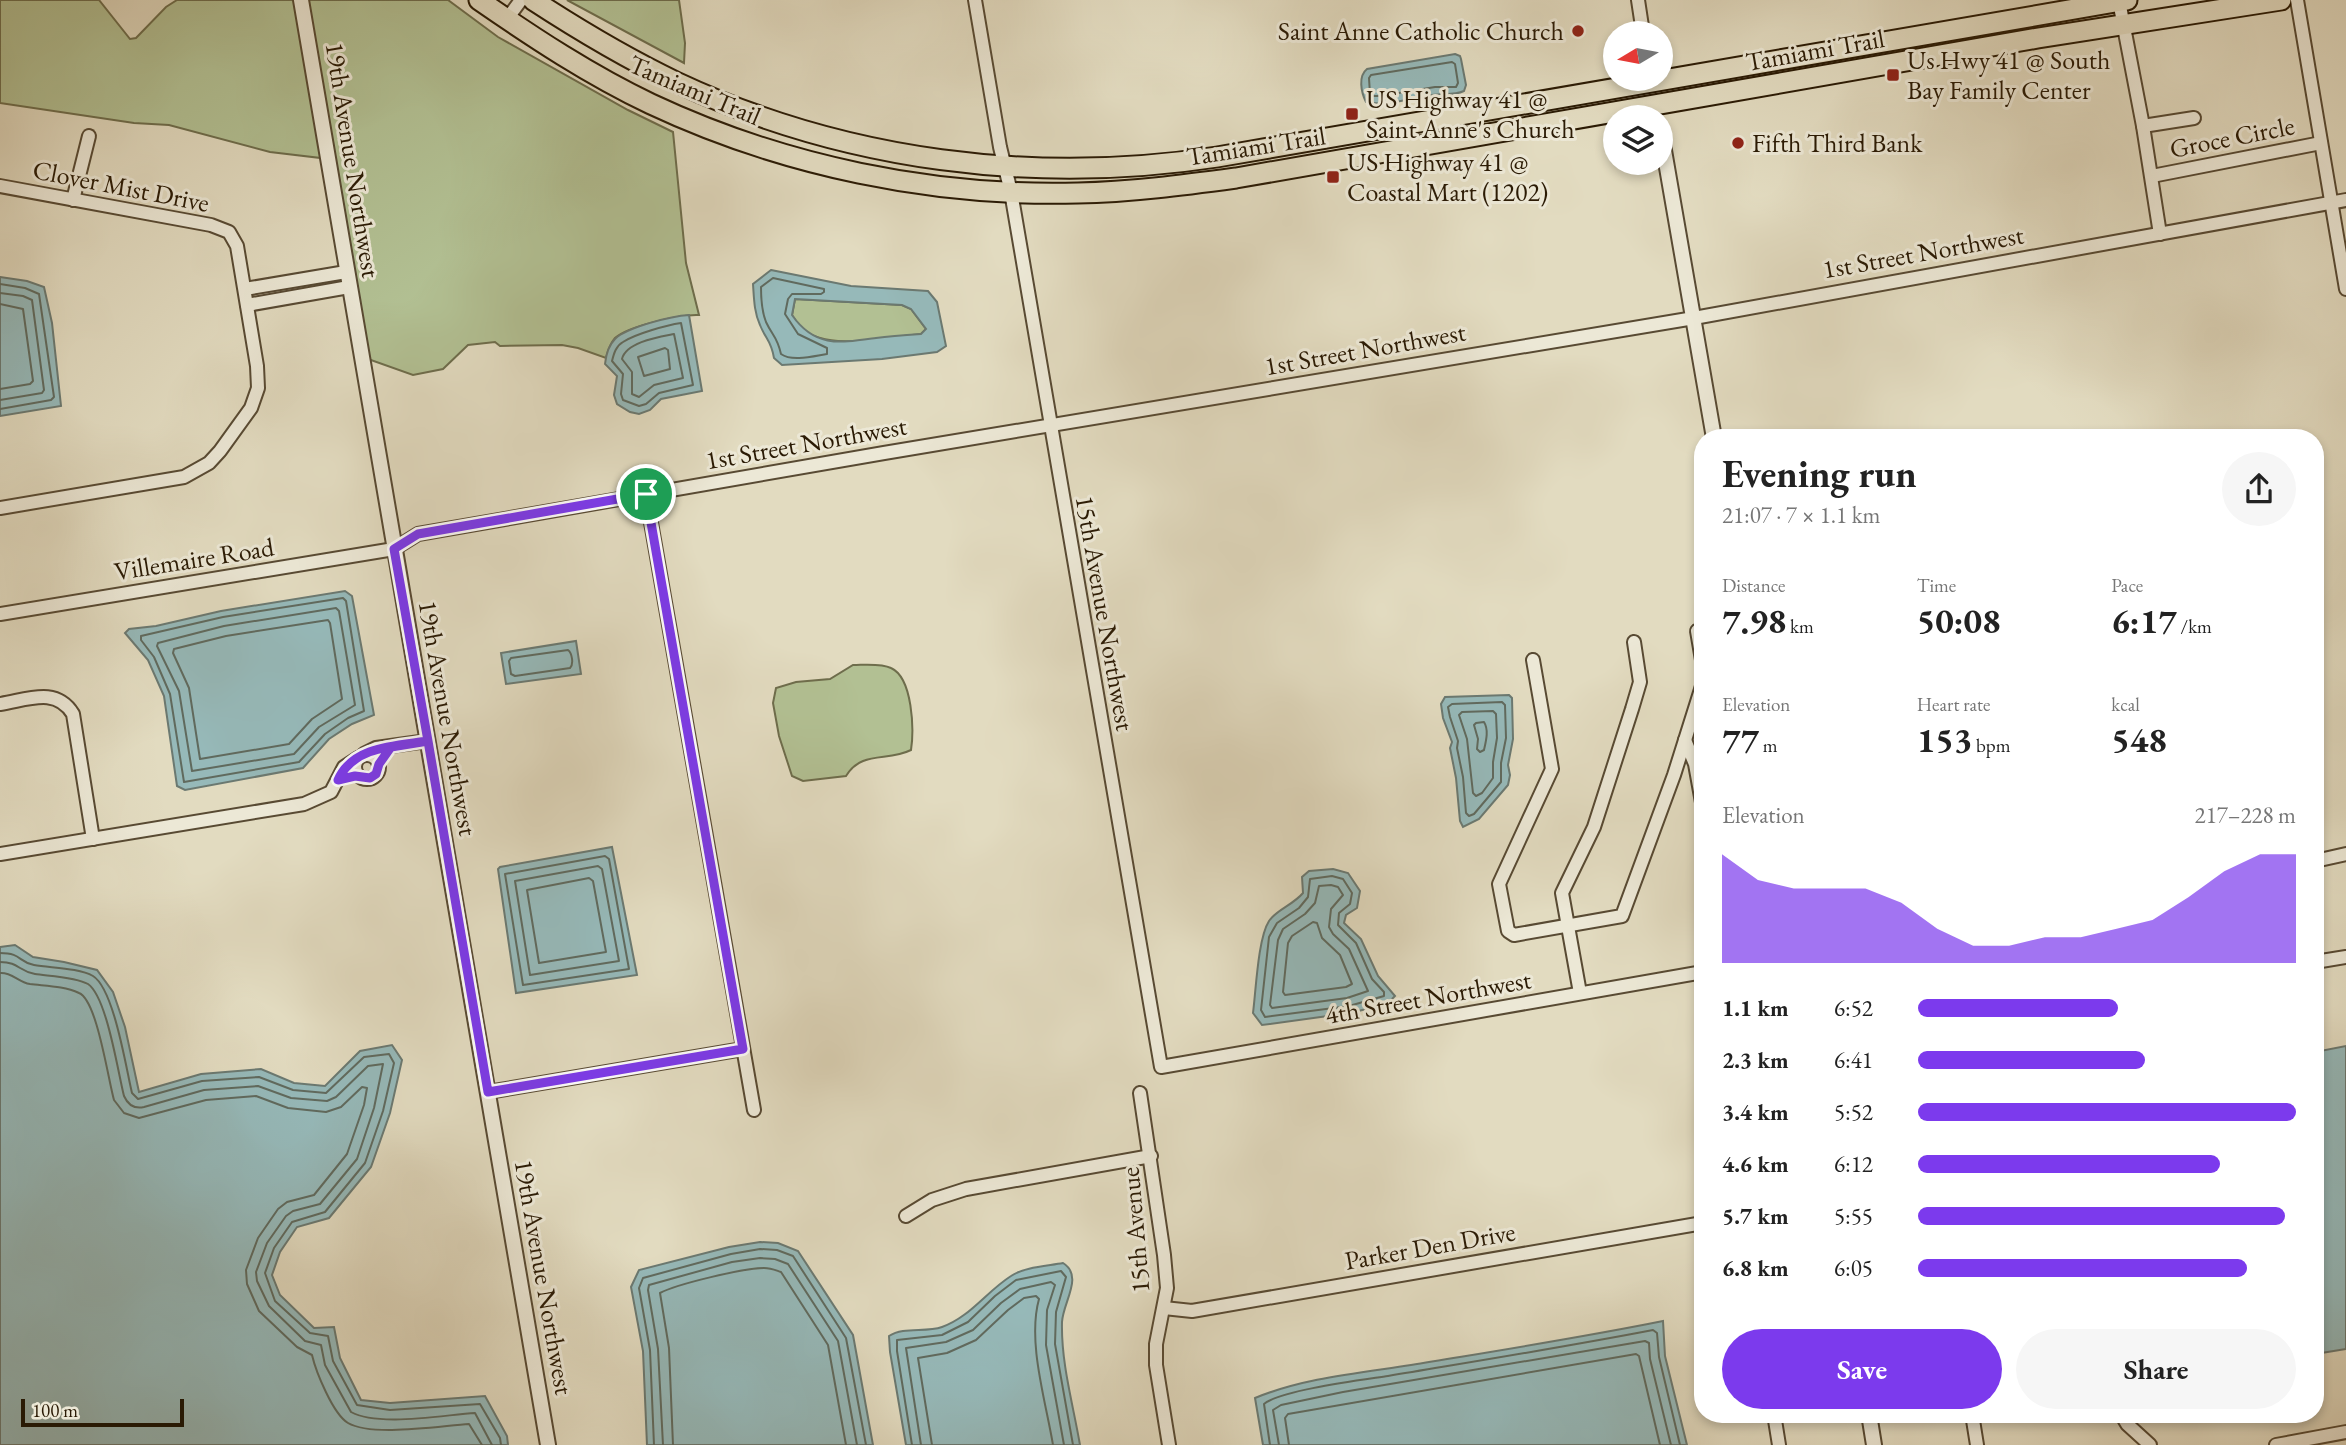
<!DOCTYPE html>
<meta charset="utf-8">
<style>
:root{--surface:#fff;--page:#f6f6f6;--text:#222;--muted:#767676;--accent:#7c3aed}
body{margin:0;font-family:"EB Garamond",serif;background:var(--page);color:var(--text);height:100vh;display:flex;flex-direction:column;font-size:26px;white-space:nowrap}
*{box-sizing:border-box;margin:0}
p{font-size:23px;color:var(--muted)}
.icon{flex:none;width:38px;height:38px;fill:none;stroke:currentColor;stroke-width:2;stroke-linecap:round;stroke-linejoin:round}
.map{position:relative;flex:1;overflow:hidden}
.panel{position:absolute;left:1694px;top:429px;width:630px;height:994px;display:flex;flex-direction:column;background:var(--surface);border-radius:28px;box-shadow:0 4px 10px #0003}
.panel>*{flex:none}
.needle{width:46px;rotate:260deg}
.controls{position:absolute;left:1603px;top:21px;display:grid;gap:14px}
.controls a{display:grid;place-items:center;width:70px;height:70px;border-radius:50%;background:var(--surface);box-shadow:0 4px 10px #0003;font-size:35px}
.scale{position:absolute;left:21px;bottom:18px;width:163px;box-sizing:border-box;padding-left:7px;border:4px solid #2a1a04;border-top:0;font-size:19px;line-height:24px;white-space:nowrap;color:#2a1a04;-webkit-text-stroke:5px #ece8d6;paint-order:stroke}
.pin{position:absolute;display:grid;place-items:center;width:60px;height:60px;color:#fff;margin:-30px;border:4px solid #fff;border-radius:50%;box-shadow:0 2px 7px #0007}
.round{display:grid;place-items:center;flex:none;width:74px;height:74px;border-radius:37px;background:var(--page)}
.overview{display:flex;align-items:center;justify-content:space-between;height:119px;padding:0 28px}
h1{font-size:38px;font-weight:700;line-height:52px}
.stats{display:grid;grid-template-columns:repeat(3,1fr);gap:10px;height:119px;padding:7px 28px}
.stats div{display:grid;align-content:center}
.stats b{font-size:35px;font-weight:700}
.stats small{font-size:19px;font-weight:400}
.stats p{font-size:19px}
.chart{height:196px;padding:14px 28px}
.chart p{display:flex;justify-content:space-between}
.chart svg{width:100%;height:126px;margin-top:7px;fill:var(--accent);opacity:.7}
.action{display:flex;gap:14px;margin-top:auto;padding:14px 28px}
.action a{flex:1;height:80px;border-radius:42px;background:var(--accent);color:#fff;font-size:28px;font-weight:700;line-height:80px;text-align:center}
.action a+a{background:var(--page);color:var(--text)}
ul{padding:0 28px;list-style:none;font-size:23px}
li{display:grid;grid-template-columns:112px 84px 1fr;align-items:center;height:52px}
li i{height:18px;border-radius:9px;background:var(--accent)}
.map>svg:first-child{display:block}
</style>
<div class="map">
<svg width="2346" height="1445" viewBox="0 0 2346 1445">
<rect width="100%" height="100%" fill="#e2dbc0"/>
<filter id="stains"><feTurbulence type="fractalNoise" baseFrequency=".00286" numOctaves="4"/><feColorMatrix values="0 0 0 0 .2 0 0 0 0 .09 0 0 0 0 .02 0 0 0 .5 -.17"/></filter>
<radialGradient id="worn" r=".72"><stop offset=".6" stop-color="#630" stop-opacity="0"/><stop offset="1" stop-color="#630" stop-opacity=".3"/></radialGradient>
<g fill="#b2c093" stroke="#6e6d4c" stroke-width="2">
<polygon points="0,0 99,0 130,39 136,38 166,7 177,0 295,0 321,158 270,152 169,125 134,123 0,103"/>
<path d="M308 0H448L498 37 628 110 673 132 686 263 699 315C682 314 628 326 615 338 610 344 608 350 606 358L578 348 562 345 500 346 495 342 468 345 443 369 413 375 368 359Z"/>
<polygon points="567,0 679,0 685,43 684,63"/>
<path d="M795 299 902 305 911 309 926 329 921 334C887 337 828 352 801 328 798 325 795 319 792 315Z"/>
<path d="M853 665C864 665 881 663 891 668 913 678 914 730 911 750 887 762 862 750 846 776L803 781 792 776 779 736 773 703 776 688 796 682 830 679Z"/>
</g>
<g fill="#96b9b9" stroke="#6b7971" stroke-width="2" fill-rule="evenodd">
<path d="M1455 54 1460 56 1461 59 1466 85 1464 91C1453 96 1444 93 1432 95 1411 98 1387 107 1366 102 1361 92 1358 76 1367 69Z"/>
<path d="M771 270 851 286 928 291 937 302 946 346 937 352 882 359 782 365 774 358C771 340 766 340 760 325 754 312 754 298 753 284ZM795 299 902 305 911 309 926 329 921 334C906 335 891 336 876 338 840 343 815 348 792 315Z"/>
<polygon points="0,277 27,281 44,287 52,323 61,406 0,416"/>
<path d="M689 315 702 391 661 399 650 410 639 414 630 412 617 404 614 395 617 376 605 364C606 354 608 346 615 339 627 327 672 316 689 315Z"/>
<polygon points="345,591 352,596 374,715 352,724 329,739 303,768 185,790 177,786 164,696 148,660 125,633 129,629 156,626 221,611"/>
<polygon points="576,641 581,674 506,684 501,653"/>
<polygon points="1509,695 1512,698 1513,739 1508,765 1510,775 1508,785 1479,819 1463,827 1460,821 1456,778 1450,748 1452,742 1443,718 1441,704 1445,697"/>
<polygon points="612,847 637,975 516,993 498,869 500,867"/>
<path d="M1333 869 1348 873 1360 891 1357 908 1346 915 1344 923 1361 939 1378 976 1395 996 1387 1004 1350 1013 1262 1025 1253 1013C1256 990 1258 938 1269 921 1276 910 1293 905 1303 893L1302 877 1309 871Z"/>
<polygon points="15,945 33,957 64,962 97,970 113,992 125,1027 139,1092 201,1074 261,1069 294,1083 325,1086 360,1051 392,1045 402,1060 390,1113 371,1167 329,1218 297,1227 280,1252 272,1275 280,1295 314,1328 334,1327 340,1358 361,1400 390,1403 485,1396 507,1436 508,1445 0,1445 0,947"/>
<polygon points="2346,1046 2346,1349 2315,1354 2315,1052"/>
<polygon points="760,1242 778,1243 798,1251 853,1335 873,1445 647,1445 643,1351 631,1287 639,1270 729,1247"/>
<path d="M1063 1263C1084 1276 1063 1302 1062 1322 1061 1363 1073 1404 1080 1445H906L890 1352 889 1336C904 1326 925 1333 942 1327 970 1317 986 1292 1011 1276 1024 1267 1047 1266 1063 1263Z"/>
<path d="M1663 1321 1665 1356 1687 1445H1263L1255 1398C1303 1378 1359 1373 1411 1365 1495 1351 1579 1338 1663 1321Z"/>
</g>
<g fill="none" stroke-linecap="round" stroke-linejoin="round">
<g stroke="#606a5e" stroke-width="2">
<polygon points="1452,62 1455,64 1458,83 1456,87 1435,87 1380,96 1372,96 1370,94 1369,78 1371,75"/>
<path d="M773 278 824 289V292L821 294H792L788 299 785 314 798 334 827 348V354C814 356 792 362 781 354 777 336 773 337 766 322 762 312 761 299 761 287Z"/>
<polyline points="0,284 25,288 39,294 54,397 51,400 0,409"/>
<polyline points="0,293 23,296 32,300 44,390 42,393 0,400"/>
<polyline points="0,304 23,309 33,381 30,384 0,389"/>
<path d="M681 323 693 385 659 393 646 404 639 406 623 400 621 394 623 374 612 361C614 353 616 346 623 342 635 334 667 325 681 323Z"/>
<path d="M674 334 683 378 654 385 639 397 632 394V372L622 359C626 342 659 337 674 334Z"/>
<polygon points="665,348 668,350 670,369 644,376 638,357"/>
<polygon points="343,598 346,601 364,711 348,718 325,734 299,762 184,782 170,694 154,657 141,640 141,636 223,617"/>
<polygon points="336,608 339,611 355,705 319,727 294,754 192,771 179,691 157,646 158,643 224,626"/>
<polygon points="328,620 330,623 342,699 312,719 289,744 200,759 189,688 173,653 174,649 226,636"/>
<path d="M568 650C572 653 574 664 570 668L515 676 511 674 509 661 511 658Z"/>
<polygon points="1502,702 1505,705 1506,738 1501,763 1501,782 1474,814 1469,816 1466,813 1463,777 1457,748 1458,741 1450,717 1448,707 1452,704"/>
<polygon points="1493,711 1496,714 1497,738 1493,762 1493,778 1482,793 1476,796 1473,793 1467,739 1459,715 1462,712"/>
<path d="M1484 722C1489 730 1486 741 1484 750L1480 752 1477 749 1478 739 1474 725 1476 723Z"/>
<polygon points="605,856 609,859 629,969 523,985 505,874"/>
<polygon points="598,866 602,869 619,961 530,975 515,881"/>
<polygon points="1332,876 1343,879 1352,893 1350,904 1339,913 1338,925 1356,943 1372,979 1384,992 1384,996 1349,1006 1265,1017 1261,1010 1269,937 1277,923 1299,908 1308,897 1310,879"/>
<polygon points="589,878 593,881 606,952 539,963 527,890"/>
<polygon points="1331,885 1338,887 1343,895 1331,909 1329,927 1333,934 1349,949 1368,991 1347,998 1272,1008 1270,1005 1278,940 1283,929 1305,914 1315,903 1319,886"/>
<polygon points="1313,922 1317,923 1322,938 1340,955 1352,984 1346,987 1285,995 1283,992 1288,943 1292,936"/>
<path d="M0 953C22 953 18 962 34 965 51 968 79 968 93 976 114 989 126 1068 132 1093L138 1099 202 1081 259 1077 293 1090 326 1093 364 1057 389 1054 394 1063 383 1111 365 1163 325 1212 292 1222 274 1248 265 1273 275 1301 310 1333 328 1336 333 1361 357 1405 390 1410 480 1404 500 1438 501 1445"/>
<path d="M0 962C19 962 18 971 35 974 48 976 76 977 88 984 107 997 118 1073 124 1096 128 1105 135 1109 144 1107L204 1090 258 1086 291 1098 327 1101 336 1097 368 1066 383 1064 374 1108 357 1159 320 1204 293 1211 286 1216 267 1243 256 1272 257 1281 269 1306 305 1341 321 1345 325 1365 351 1412C378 1427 443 1415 475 1413L492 1445"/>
<path d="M0 973C12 972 18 982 30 984 46 986 64 986 79 993 97 1000 108 1079 114 1100L124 1113 139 1118 206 1100 256 1096 288 1108 326 1112 341 1107 362 1087 367 1088 364 1105 347 1154 314 1195 287 1202 278 1209 258 1238 246 1270 247 1284 259 1311 297 1347 312 1355C316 1372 333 1414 348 1423 372 1437 439 1426 469 1424L482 1445"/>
<polyline points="654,1445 650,1350 639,1288 643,1278 731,1254 760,1249 777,1250 793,1256 846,1338 866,1445"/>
<polyline points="663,1445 658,1349 648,1290 649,1285 732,1262 760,1258 775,1259 788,1264 838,1341 857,1445"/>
<path d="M673 1445 669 1348 660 1293C677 1284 744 1268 764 1268 771 1268 775 1270 781 1272L828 1345 846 1445"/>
<polyline points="912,1445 897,1351 897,1340 942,1335 968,1322 995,1296 1016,1280 1061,1271 1066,1277 1056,1312 1055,1344 1073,1445"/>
<polyline points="921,1445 906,1348 946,1342 973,1330 1001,1303 1020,1289 1051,1282 1055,1285 1047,1310 1046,1345 1064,1445"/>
<path d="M932 1445 918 1358 947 1353 976 1340 1008 1310 1024 1298 1036 1296 1039 1299C1027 1342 1046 1402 1053 1445"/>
<path d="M1270 1445 1264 1404C1281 1390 1362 1380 1388 1376 1477 1361 1565 1347 1653 1330L1657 1333 1659 1357 1680 1445"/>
<polyline points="1279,1445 1273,1410 1281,1405 1343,1392 1645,1341 1649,1343 1650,1359 1671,1445"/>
<polyline points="1289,1445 1285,1418 1288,1414 1636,1354 1639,1356 1660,1445"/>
</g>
<defs>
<g id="minor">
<polyline points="975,0 1000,147 1011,192 1161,1067 1703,972"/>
<polyline points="1638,0 1643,33"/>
<polyline points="2297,0 2346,289"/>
<polyline points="2119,1 2143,126 2160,234"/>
<polyline points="507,19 521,0"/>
<polyline points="2143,126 2194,118"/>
<polyline points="2152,176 2321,143"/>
<polyline points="0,186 211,225 229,232 237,246 257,366 258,388 251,408 220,451 209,463 184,477 0,508"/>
<polyline points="73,200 89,136"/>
<polyline points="245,289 346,272"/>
<polyline points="247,305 349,287"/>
<polyline points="646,494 754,1110"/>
<polyline points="0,614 394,549 418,534 884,453 1694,318 2346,200"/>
<polyline points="1697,631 1703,666"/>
<polyline points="1533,660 1552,769 1499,884 1508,931 1514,935 1622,916 1674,775 1703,683"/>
<path d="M0 704C27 700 56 686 73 714L93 839"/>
<polyline points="1685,740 1695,764 1703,808"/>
<polyline points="364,754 376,748 427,741"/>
<circle cx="367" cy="767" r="12"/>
<polyline points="0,854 304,804 331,792 344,767 358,758"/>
<polyline points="2315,861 2346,854"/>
<polyline points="2315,962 2346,957"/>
<polyline points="1580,993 1562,893 1594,827 1632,709 1640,682 1634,642"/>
<polyline points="488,1092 743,1049"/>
<polyline points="1140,1093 1164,1255 1167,1288 1156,1344 1156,1365 1169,1445"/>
<polyline points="906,1216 932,1200 966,1189 1151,1156"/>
<polyline points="1164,1308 1192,1311 1703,1223"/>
<polyline points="1774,1414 1779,1445"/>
<polyline points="1972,1414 1977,1445"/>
<polyline points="2121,1414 2127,1424 2150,1445"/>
<polyline points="2276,1445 2346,1432"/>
</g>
<g id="tertiary">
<polyline points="301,0 548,1445"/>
<polyline points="1661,133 1714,438"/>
<polyline points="1869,1414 1874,1445"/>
</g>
<g id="primary">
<path d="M479 0C534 38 590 75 651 104 783 166 933 197 1078 193 1131 192 1184 185 1236 178L2038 38 2281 0"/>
<path d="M533 0C579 30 626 58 676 82 844 161 1034 185 1217 157L2127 0"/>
</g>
</defs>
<use href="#minor" stroke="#584a33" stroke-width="16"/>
<use href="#tertiary" stroke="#584a33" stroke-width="18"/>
<use href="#primary" stroke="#2a1a04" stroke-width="23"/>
<use href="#minor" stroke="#ece8d6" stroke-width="12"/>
<use href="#tertiary" stroke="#ece8d6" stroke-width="14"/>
<use href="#primary" stroke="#e2dbc0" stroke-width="19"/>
</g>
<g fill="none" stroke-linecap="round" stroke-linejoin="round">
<defs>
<path id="route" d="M646 494 418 534 394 549 428 741C395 746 353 746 338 780L355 776 370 778 376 774 379 764 391 747 428 741 488 1092 743 1049 646 494"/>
</defs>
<use href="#route" stroke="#fff" stroke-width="14"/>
<use href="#route" stroke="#7c3aed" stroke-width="9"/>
</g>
<g fill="#8f2418" stroke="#ece8d6" stroke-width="2.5">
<circle cx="1578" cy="31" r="7"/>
<rect x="1886" y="68" width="14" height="14" rx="3.5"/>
<rect x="1345" y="107" width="14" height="14" rx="3.5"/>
<circle cx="1738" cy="143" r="7"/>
<rect x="1326" y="170" width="14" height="14" rx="3.5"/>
</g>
<g text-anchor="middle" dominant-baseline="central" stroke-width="6" stroke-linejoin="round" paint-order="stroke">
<g font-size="26" fill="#2a1a04" stroke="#ece8d6" text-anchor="start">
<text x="1564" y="31" text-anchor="end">Saint Anne Catholic Church</text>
<text x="1907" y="60">Us Hwy 41 @ South<tspan x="1907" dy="30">Bay Family Center</tspan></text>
<text x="1366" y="99">US Highway 41 @<tspan x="1366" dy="30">Saint Anne's Church</tspan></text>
<text x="1752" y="143">Fifth Third Bank</text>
<text x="1347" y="162">US Highway 41 @<tspan x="1347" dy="30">Coastal Mart (1202)</tspan></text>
</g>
<g font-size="26" fill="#2a1a04" stroke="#ece8d6">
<text transform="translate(1815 50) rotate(-10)">Tamiami Trail</text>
<text transform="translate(695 90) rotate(23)">Tamiami Trail</text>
<text transform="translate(2232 137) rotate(-11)">Groce Circle</text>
<text transform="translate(1256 146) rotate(-9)">Tamiami Trail</text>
<text transform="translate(353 160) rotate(81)">19th Avenue Northwest</text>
<text transform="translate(121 186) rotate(11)">Clover Mist Drive</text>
<text transform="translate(1923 252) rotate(-10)">1st Street Northwest</text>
<text transform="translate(1365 349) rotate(-10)">1st Street Northwest</text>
<text transform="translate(806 443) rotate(-10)">1st Street Northwest</text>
<text transform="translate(194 559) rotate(-9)">Villemaire Road</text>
<text transform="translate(1105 613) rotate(80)">15th Avenue Northwest</text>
<text transform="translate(448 718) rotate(80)">19th Avenue Northwest</text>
<text transform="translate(1428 997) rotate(-10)">4th Street Northwest</text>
<text transform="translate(1135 1230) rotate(-95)">15th Avenue</text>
<text transform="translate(1430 1246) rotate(-10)">Parker Den Drive</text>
<text transform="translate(544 1277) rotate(80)">19th Avenue Northwest</text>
</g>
</g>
<rect width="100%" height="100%" filter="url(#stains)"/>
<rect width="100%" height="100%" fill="url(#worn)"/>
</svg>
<div class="controls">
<a><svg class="needle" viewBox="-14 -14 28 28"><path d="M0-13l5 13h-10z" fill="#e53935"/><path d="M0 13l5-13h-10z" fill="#767676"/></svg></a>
<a><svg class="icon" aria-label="layers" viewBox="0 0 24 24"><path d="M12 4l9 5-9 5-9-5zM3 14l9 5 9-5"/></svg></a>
</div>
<div class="scale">100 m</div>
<div class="pin" style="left:646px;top:494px;background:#1e9e55"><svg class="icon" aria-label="arrive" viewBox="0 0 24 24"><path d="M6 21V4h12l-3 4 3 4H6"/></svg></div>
<section class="panel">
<div class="overview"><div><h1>Evening run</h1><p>21:07 · 7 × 1.1 km</p></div><a class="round"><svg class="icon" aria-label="share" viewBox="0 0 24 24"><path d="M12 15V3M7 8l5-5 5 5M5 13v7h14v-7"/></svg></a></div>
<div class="stats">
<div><p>Distance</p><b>7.98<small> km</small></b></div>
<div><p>Time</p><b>50:08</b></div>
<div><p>Pace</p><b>6:17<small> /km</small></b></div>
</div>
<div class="stats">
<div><p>Elevation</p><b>77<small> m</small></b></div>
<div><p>Heart rate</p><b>153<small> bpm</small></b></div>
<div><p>kcal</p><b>548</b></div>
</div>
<div class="chart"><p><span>Elevation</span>217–228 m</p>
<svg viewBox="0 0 160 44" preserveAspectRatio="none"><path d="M0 44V6L10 15L20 18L30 18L40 18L50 23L60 32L70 38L80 38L90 35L100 35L110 32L120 29L130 21L140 12L150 6L160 6V44z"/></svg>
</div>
<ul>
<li><b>1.1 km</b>6:52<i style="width:53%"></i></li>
<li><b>2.3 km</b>6:41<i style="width:60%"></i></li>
<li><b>3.4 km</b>5:52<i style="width:100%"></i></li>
<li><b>4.6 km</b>6:12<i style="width:80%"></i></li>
<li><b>5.7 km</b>5:55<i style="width:97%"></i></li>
<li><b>6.8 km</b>6:05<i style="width:87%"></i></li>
</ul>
<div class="action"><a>Save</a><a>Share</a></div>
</section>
</div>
